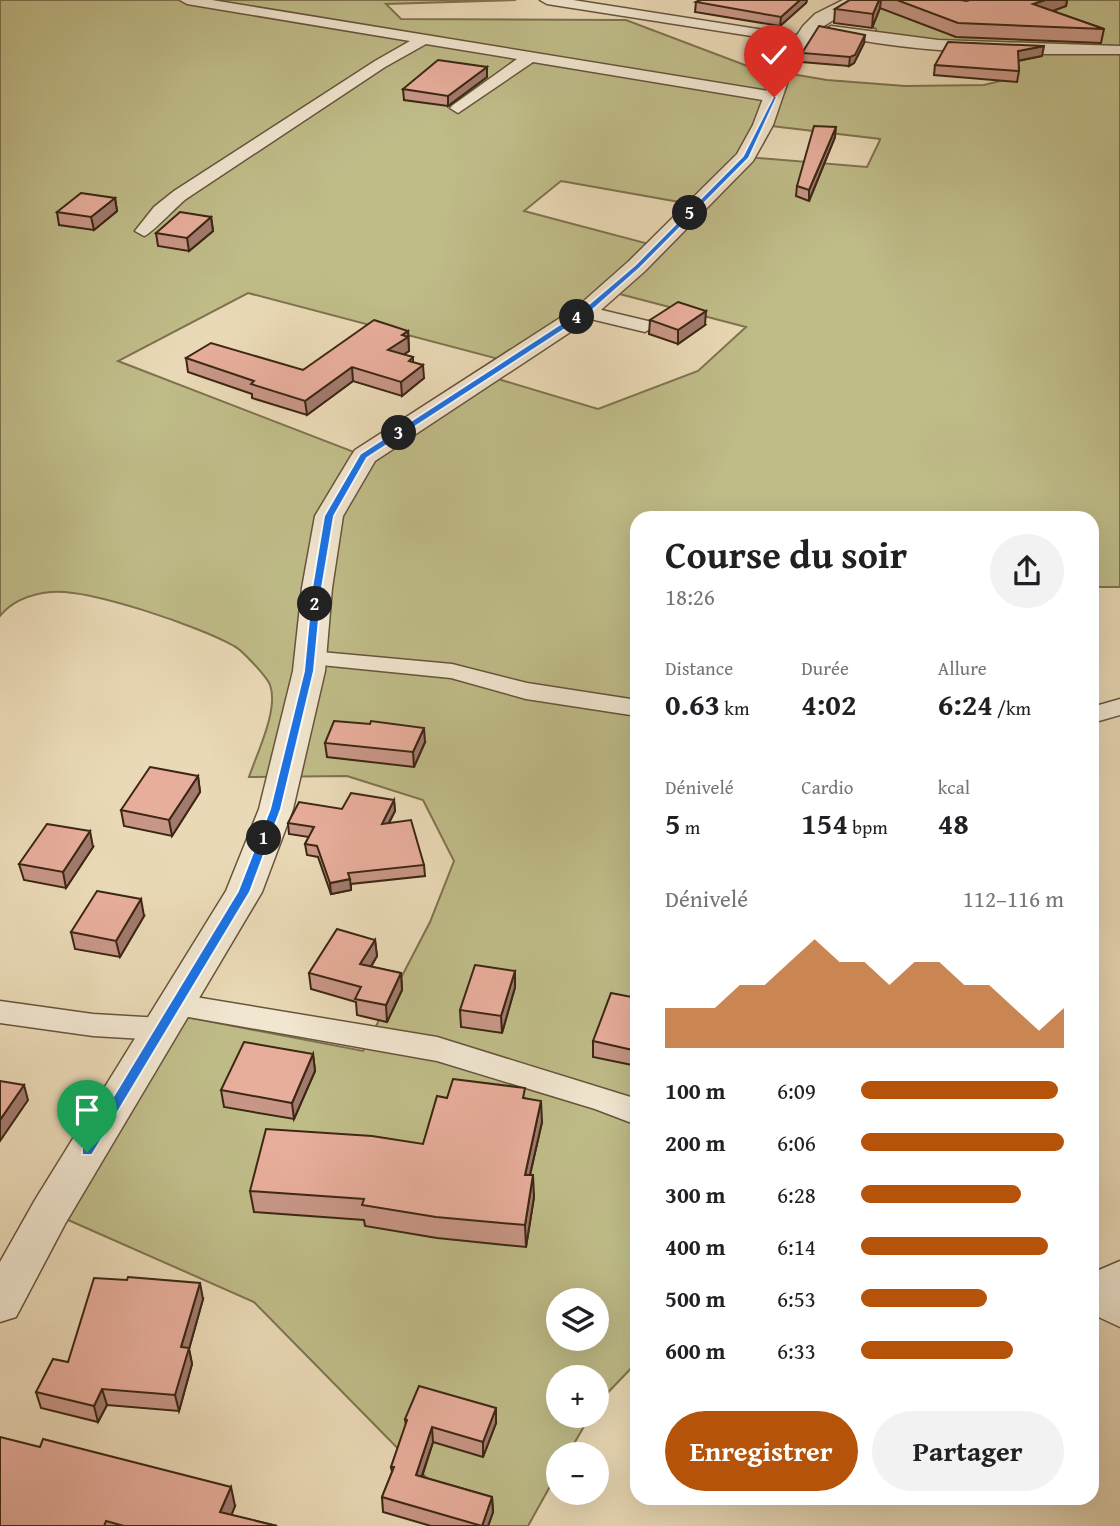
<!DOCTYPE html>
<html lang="fr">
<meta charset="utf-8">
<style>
:root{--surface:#fff;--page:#f2f2f2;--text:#202124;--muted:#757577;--accent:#b45309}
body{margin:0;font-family:"Gentium Book Plus",serif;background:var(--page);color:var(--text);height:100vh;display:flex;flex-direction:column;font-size:26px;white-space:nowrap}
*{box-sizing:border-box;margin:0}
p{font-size:23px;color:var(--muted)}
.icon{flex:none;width:38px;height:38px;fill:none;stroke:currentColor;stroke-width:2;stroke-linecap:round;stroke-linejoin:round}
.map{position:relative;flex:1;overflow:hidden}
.details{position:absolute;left:630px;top:511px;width:469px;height:994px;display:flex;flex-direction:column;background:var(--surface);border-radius:21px;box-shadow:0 7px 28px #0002}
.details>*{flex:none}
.fabs{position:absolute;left:546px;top:1288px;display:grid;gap:14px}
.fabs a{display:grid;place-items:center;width:63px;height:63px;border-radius:50%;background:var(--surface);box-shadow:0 7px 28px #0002;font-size:35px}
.pin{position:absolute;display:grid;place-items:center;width:60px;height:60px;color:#fff;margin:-72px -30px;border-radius:50% 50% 50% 0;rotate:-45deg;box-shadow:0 0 7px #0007}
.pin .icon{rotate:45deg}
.km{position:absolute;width:35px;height:35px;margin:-18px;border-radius:50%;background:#222;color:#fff;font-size:19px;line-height:35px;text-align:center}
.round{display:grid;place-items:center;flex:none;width:74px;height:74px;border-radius:37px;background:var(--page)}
.head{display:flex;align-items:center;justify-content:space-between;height:119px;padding:0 35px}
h1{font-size:38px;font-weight:800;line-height:52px}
.stats{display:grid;grid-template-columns:repeat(3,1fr);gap:10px;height:119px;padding:7px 35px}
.stats div{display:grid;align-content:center}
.stats b{font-size:30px;font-weight:800}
.stats small{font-size:19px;font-weight:400}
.stats p{font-size:19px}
.chart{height:196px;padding:14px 35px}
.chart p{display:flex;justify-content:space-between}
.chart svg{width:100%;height:126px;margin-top:7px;fill:var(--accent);opacity:.7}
.button{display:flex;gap:14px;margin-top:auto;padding:14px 35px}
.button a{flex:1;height:80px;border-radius:42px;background:var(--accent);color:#fff;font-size:28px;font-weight:800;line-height:80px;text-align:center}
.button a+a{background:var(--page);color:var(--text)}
ul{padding:0 35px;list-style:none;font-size:23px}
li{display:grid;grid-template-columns:112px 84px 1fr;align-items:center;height:52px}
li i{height:18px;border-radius:9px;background:var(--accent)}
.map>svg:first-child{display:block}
</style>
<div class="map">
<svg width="1120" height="1526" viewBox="0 0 1120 1526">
<rect width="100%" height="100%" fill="#ead9b6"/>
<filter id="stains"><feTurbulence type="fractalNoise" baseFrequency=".00286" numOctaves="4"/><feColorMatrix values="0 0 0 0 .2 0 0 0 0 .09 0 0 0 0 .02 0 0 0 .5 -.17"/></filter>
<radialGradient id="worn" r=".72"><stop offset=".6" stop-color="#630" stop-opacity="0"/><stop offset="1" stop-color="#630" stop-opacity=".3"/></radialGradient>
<path fill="#bfbc88" stroke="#7e724e" stroke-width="2" fill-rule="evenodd" d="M0 0H516L386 4 401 19 626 20 750 67 827 80 905 86 984 85 1004 80 975 50 877 38 876 29 862 22 857 0H1120V587H1092V518H637V1362L597 1404V1377H558V1416H590L568 1454H558V1472L528 1526H474L254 1302 50 1212 181 1016 363 1051 430 922 454 861 423 800 347 776 249 777C257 753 279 709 270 685 267 677 242 650 234 646 201 627 88 588 51 592 31 594 12 601 0 616ZM763 125 880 139V140L867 167 747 157ZM561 181 696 205 656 246 524 211ZM608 291 746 327 698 371 598 409 488 376 364 456 118 361 248 293 510 362ZM558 1300H597V1339H558Z"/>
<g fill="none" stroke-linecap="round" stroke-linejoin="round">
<defs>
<g id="minor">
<path d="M180 0H212L774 92 782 97 774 102 533 62 458 113 450 108 453 105 517 59 426 44 385 67 186 199C177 206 150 235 144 236L135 231 154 207 174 191 375 61 410 41 187 4Z"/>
<polygon points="540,0 573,0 802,36 809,40 802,44 547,4"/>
<path d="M831 26 938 40 1120 46V54C1023 54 921 56 826 33L824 30Z"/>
<polygon points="585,306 652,322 655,326 645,332 578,316 576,312"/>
<polygon points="310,651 452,664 527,683 637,700 637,716 526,699 451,678 301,663 298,658 301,653"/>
<polygon points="1120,699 1120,715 1092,723 1092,707"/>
<polygon points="177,994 437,1037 637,1099 637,1125 595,1109 437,1061 166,1013 162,1005 166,997"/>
<polygon points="0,1001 93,1014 161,1018 172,1021 176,1029 172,1037 161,1040 93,1036 0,1023"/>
<polygon points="1120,1261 1120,1327 1092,1314 1092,1273"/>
</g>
<polygon id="tertiary" points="843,0 866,0 819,29 791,72 773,125 753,161 645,271 593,317 375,461 343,516 332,588 325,671 293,809 262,892 65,1224 16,1317 0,1322 0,1262 35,1200 226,891 259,809 293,671 302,588 315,516 351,456 355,450 577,307 629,261 737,154 753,125 773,72 803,26 815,14"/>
</defs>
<use href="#minor" stroke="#68543c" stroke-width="3"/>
<use href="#tertiary" stroke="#68543c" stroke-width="3"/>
<use href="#minor" fill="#f1e6d0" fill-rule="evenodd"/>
<use href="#tertiary" fill="#f1e6d0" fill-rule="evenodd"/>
</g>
<g fill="#c89686" stroke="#3c2714" stroke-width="2">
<polygon points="701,0 807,0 806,3 780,26 695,12 696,2"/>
<polygon points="850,0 961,0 966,1 970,0 1067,0 1066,6 1052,11 1104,29 1101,43 956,37 880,8 872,28 834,23 835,9"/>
<polygon points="864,43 854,63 849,66 802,62 802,53"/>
<polygon points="1042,56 1018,61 1019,71 1017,82 934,75 935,65"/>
<polygon points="487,77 448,106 404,100 403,89"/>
<polygon points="835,137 809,201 796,196 797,186"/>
<polygon points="115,198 117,211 94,230 59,225 57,212"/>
<polygon points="211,217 213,231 189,251 158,246 156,233"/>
<polygon points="650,320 705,325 678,344 649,334"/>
<polygon points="408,331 409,351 403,355 413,357 413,362 424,378 402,396 353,381 307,415 252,398 252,394 188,372 186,358 303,370"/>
<polygon points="425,742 414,767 327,757 325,743"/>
<polygon points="198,776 200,792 172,836 124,826 121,810"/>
<polygon points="394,800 395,811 389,823 424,865 425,876 351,884 351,890 331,894 318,857 307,855 305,844 309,837 289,834 288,823 342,809"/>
<polygon points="93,847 66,888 24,880 19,864"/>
<polygon points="144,916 120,957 75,949 71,932"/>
<polygon points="375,940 377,956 371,967 401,973 402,990 387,1022 357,1015 356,1002 311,989 309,973"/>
<polygon points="515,971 515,987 502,1033 461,1027 460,1010"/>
<polygon points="637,998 637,1066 593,1057 593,1041"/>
<polygon points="313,1054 315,1071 294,1119 224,1107 221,1090"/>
<polygon points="447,1098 525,1098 542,1122 530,1175 534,1197 526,1247 437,1238 365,1226 364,1220 254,1212 250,1191 423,1144"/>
<polygon points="203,1299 189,1349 192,1364 179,1411 107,1405 98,1422 41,1408 36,1392 68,1362"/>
<polygon points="405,1419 496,1423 483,1457 433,1442 422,1477 492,1497 493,1512 488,1526 431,1526 383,1512 382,1497 392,1472 391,1467 406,1425"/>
<polygon points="235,1506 231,1515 277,1526 0,1526"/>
</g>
<g fill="#a27a6d" stroke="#3c2714" stroke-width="2">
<polygon points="800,0 807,0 806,3 780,26 781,17"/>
<polygon points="879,0 881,0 880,8 872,28 873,14"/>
<polygon points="1045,0 1067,0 1066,6 1031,19 1033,4"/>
<polygon points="865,35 864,43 854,63 849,66 850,57"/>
<polygon points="1044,46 1042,56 1016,61 1018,51"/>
<polygon points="487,67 487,77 448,106 448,96"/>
<polygon points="836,127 835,137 809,201 809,190"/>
<polygon points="115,198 117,211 94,230 91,217"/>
<polygon points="211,217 213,231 189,251 187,238"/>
<polygon points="706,311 705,325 678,344 678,330"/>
<polygon points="408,331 409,351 389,364 388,350 402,335"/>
<polygon points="423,365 424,378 402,396 401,382"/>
<polygon points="352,367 353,381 307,415 305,401"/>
<polygon points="424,728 425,742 414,767 413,752"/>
<polygon points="198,776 200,792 172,836 169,820"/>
<polygon points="394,800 395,811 382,835 382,824"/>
<polygon points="90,831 93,847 66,888 63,872"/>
<polygon points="350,879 351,890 331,894 330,883"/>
<polygon points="141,899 144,916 120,957 116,941"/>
<polygon points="375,940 377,956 362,981 360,964"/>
<polygon points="515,971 515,987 502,1033 501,1016"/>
<polygon points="401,973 402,990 387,1022 386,1005"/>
<polygon points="313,1054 315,1071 294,1119 292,1103"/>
<polygon points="24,1085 28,1100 0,1141 0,1120"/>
<polygon points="541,1101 542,1122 525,1196 525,1175"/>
<polygon points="533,1175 534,1197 526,1247 525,1225"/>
<polygon points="200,1283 203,1299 189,1349 192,1364 179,1411 175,1395 181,1347"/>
<polygon points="102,1389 107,1405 98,1422 94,1406"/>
<polygon points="496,1408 496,1423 483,1457 483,1442"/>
<polygon points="432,1427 433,1442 417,1490 416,1475"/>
<polygon points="231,1487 235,1506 227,1526 220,1512"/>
<polygon points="492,1497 493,1512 488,1526 482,1526"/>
</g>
<g fill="#e8ae9c" stroke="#3c2714" stroke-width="2">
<polygon points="701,0 800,0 781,17 696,2"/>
<polygon points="850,0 879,0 873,14 835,9"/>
<polygon points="897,0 961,0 966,1 970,0 1045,0 1033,4 1104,29 958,23"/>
<polygon points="819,26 865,35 855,55 850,57 802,53"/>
<polygon points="948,42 1044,46 1018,51 1019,71 935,65"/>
<polygon points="438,60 487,67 448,96 403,89"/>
<polygon points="814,126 836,127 809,190 797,186"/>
<polygon points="81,193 115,198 91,217 57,212"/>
<polygon points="180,212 211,217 187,238 156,233"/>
<polygon points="678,302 706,311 678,330 650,320"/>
<polygon points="374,320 408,331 402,335 408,337 388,350 413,357 409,361 423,365 401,382 352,367 305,401 251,384 254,381 186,358 211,343 303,370"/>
<polygon points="334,721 370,724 371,721 424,728 413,752 325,743"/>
<polygon points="150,767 198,776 169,820 121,810"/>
<polygon points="351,793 394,800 382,824 411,820 424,865 348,873 350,879 330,883 317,846 305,844 314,827 288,823 299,802 342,809"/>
<polygon points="47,824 90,831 63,872 19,864"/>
<polygon points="97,891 141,899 116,941 71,932"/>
<polygon points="337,929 375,940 360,964 401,973 386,1005 355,999 361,987 309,973"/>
<polygon points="475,965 515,971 501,1016 460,1010"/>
<polygon points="611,993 637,998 637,1051 593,1041"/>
<polygon points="244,1042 313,1054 292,1103 221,1090"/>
<polygon points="453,1079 525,1088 523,1098 541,1101 525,1175 533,1175 525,1225 436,1217 362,1205 364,1199 250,1191 266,1129 372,1136 423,1144 437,1096 447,1098"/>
<polygon points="0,1081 24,1085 0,1120"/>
<polygon points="128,1277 200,1283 181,1347 189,1348 175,1395 102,1389 94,1406 36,1392 53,1359 68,1362 94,1278 127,1280"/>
<polygon points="419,1386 496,1408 483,1442 432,1427 416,1475 492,1497 482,1526 382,1497 394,1467 391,1467 407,1420 405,1419"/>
<polygon points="0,1437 40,1447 43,1439 231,1487 220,1512 277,1526 124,1526 106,1521 104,1526 0,1526"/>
</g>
<polygon fill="#1a73e8" stroke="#fff" stroke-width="2" points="774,95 777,97 749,158 640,268 588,314 367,458 334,516 322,588 314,671 281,809 250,892 92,1155 82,1155 82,1148 238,891 270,809 304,671 312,588 324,516 360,454 582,310 635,265 743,156"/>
<rect width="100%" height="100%" filter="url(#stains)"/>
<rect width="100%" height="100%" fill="url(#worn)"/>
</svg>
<div class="fabs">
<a><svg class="icon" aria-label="layers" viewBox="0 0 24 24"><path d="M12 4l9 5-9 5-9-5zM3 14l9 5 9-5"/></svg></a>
<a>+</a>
<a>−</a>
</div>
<div class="pin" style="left:87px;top:1152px;background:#1e9e55"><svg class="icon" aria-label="arrive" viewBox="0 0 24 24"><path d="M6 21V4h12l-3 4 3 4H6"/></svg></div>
<div class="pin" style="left:774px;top:97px;background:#d93025"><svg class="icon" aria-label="check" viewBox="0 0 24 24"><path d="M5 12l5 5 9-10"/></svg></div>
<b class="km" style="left:264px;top:838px">1</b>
<b class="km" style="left:315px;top:604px">2</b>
<b class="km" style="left:399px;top:433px">3</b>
<b class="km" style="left:577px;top:317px">4</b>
<b class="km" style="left:690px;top:213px">5</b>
<section class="details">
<div class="head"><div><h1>Course du soir</h1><p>18:26</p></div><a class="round"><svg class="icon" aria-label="share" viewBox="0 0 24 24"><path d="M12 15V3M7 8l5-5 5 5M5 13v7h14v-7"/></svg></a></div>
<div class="stats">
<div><p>Distance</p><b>0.63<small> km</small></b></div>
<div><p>Durée</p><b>4:02</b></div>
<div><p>Allure</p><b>6:24<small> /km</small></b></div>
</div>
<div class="stats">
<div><p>Dénivelé</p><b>5<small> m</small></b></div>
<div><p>Cardio</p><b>154<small> bpm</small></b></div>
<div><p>kcal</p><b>48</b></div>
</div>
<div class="chart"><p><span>Dénivelé</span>112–116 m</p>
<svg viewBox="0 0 160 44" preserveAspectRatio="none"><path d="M0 44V30L10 30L20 30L30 22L40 22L50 14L60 6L70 14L80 14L90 22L100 14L110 14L120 22L130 22L140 30L150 38L160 30V44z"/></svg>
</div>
<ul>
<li><b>100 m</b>6:09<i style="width:97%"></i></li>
<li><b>200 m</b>6:06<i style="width:100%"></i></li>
<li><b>300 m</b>6:28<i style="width:79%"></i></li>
<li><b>400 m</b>6:14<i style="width:92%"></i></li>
<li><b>500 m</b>6:53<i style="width:62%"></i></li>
<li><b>600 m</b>6:33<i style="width:75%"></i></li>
</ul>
<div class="button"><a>Enregistrer</a><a>Partager</a></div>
</section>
</div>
